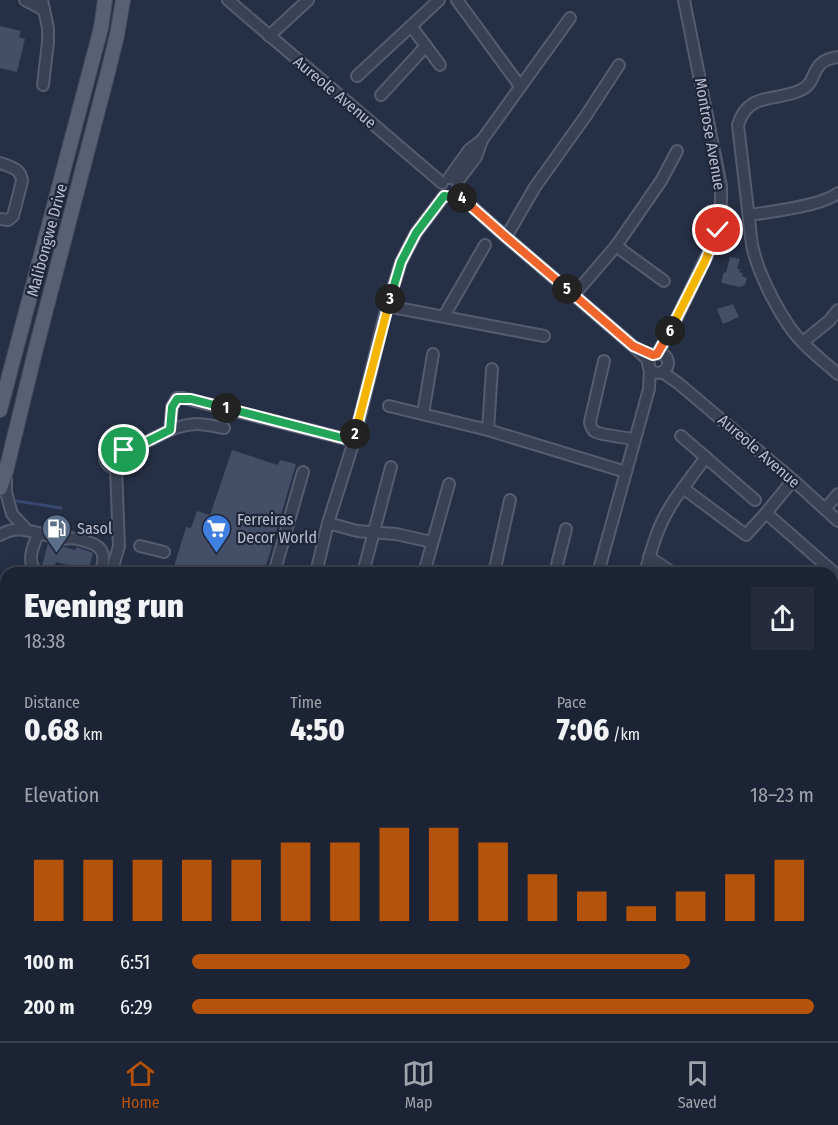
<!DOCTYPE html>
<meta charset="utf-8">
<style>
:root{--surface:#1c2334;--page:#252b3c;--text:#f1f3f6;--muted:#a0a4ac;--line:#3a404f;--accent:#b45309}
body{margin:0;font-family:"Fira Sans Condensed",sans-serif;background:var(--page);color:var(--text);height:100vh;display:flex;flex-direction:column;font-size:22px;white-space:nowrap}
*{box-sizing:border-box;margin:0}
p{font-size:20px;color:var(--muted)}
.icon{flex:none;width:33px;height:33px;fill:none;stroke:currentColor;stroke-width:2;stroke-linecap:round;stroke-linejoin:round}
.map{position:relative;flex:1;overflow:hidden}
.drawer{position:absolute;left:0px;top:567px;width:838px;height:474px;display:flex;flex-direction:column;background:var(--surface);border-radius:18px 18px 0 0;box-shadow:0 3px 15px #0003,0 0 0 2px var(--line)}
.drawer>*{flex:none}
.pin{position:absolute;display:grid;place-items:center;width:51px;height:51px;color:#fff;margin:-26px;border:3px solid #fff;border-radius:50%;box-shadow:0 2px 6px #0007}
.km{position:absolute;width:30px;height:30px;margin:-15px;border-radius:50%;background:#222;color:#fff;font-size:16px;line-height:30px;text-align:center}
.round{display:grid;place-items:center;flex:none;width:63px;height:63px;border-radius:0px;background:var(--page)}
.head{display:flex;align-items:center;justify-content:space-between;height:102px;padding:0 24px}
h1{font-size:33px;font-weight:800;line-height:45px}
.stats{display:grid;grid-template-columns:repeat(3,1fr);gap:9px;height:102px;padding:6px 24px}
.stats div{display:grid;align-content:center}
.stats b{font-size:30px;font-weight:800}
.stats small{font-size:16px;font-weight:400}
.stats p{font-size:16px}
.chart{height:168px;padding:12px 24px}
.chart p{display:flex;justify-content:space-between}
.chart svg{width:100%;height:108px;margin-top:6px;stroke:var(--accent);stroke-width:6}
ul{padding:0 24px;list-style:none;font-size:20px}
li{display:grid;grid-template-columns:96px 72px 1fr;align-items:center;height:45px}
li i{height:15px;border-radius:8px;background:var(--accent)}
.tabs{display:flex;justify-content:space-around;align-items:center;height:84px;border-top:2px solid var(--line);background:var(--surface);font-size:16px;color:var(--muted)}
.tabs a{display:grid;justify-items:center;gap:3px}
.tabs .selected{color:var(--accent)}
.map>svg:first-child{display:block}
</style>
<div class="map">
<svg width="838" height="1041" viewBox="0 0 838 1041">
<rect width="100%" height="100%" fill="#252f45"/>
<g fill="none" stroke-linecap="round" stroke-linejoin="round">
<polyline stroke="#38476d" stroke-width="3" points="17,501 61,508"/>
</g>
<g fill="#444e67">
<polygon points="0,26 21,31 19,37 25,39 17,72 0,68"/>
<polygon points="730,257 740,259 737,269 740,269 739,272 743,273 742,276 747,278 745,285 740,287 721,283 724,272 726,273"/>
<polygon points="733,304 739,317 723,324 717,309"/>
<polygon points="232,450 278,465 280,460 296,464 264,573 172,573 186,527 191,528 197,511 210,515"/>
<polygon points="56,541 61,546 75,550 77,547 93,553 88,573 69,573 71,566 56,562 53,573 45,573 42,566 48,543 52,543"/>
</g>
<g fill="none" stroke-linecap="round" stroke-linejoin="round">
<defs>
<g id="minor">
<polyline points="25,0 44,10"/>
<polyline points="42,0 48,28 48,42 43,85"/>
<polyline points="228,0 442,183"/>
<polyline points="457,0 520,86"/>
<polyline points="411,26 440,65"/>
<polyline points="269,36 308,0"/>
<path d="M838 57C808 61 819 82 801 90 777 102 748 91 738 125L752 245C758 274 782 322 803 343 814 354 826 364 838 374"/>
<polyline points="357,76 439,0"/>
<polyline points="381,95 426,46"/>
<polyline points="482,140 570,18"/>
<path d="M0 163C10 167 21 168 22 181L13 216 8 220 0 219"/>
<polyline points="449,178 469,150 482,140 476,157 457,182"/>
<polyline points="458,194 506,237 633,346 649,361"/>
<path d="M749 215C770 212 822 206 838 193"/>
<polyline points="506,237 535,187 585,117 619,65"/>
<polyline points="616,246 664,281"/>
<polyline points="574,295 616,246 661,181 677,151"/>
<polyline points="387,306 544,336"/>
<polyline points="444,316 485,245"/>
<polyline points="803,342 829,321 838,310"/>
<circle cx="658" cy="363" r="10"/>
<path d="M657 354 671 330 713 243C719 224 722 206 721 186L684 0"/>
<path d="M604 361 590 422C591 426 591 428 594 431 600 435 627 438 635 439"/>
<polyline points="662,372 678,383 793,480 838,521"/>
<polyline points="389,406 488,430 626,472"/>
<polyline points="423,414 433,354"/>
<path d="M170 430C192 421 202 424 224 428"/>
<polyline points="488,430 492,369"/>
<polyline points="681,436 755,500"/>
<circle cx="116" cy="457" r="11"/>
<polyline points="127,455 144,443 170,430 172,407 177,398 183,398 354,441"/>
<polyline points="706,457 683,488 746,535 766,513 793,480"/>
<polyline points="6,477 6,492 12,514 26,529"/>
<polyline points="825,509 838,494"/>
<polyline points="766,513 838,576"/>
<polyline points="328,523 357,531 396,534 432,542"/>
<path d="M38 534C33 547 25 563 38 573"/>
<path d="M0 535C18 524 31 532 50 536"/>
<path d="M63 539C72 537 79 539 88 542 105 547 106 557 100 573"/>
<polyline points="140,546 164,552"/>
<polyline points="649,557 673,573"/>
<polyline points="111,573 119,546 116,468"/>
<polyline points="274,573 303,472"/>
<polyline points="316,573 328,523 354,441 387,306 401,262 416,233 444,196"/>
<polyline points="363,573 391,467"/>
<polyline points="424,573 449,484"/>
<polyline points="494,573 510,500"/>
<polyline points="555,573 566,529"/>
<polyline points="598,573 649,389 650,368"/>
<path d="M645 573C654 539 661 516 683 488"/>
<polyline points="0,701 6,703"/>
<polyline points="832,706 838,705 838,697"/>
<polyline points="0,753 6,736"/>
<polyline points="0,779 6,780"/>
<polyline points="832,803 838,802"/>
<polyline points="0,830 6,832"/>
<polyline points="832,884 838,886"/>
<polyline points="832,957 838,957"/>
<polyline points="330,1035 353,1041"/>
<polyline points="514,1035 534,1041"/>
<polyline points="644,1035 652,1041"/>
<polyline points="383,1041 385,1035"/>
<polyline points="478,1041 479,1035"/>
<polyline points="609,1041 613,1035"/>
</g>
<g id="major">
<polyline points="0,410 101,28 105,0"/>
<polyline points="0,488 6,471 36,348 108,72 117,35 123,0"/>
</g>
</defs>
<use href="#minor" stroke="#565c6f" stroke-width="14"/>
<use href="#major" stroke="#444a5e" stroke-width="16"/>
<use href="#minor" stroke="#3a4154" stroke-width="10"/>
<use href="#major" stroke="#586074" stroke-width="14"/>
</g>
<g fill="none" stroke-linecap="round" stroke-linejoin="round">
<defs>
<polyline id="split-1" points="124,450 127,455 144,443 170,430 172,407 177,399 191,399 226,408"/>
<polyline id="split-2" points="226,408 354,441 355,434"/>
<polyline id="split-3" points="355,434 390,299"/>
<polyline id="split-4" points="390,299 401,262 416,233 444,196 453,197 458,194 462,198"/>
<polyline id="split-5" points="462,198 506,237 567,289"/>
<polyline id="split-6" points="567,289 633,346 653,355 657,354 670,331"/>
<polyline id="split-7" points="670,331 705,261 718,230"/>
</defs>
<use href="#split-1" stroke="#fff" stroke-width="12"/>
<use href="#split-2" stroke="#fff" stroke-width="12"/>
<use href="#split-3" stroke="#fff" stroke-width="12"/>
<use href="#split-4" stroke="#fff" stroke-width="12"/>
<use href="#split-5" stroke="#fff" stroke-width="12"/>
<use href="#split-6" stroke="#fff" stroke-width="12"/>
<use href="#split-7" stroke="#fff" stroke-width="12"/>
<use href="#split-1" stroke="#22a559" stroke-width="8"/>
<use href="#split-2" stroke="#22a559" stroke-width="8"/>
<use href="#split-3" stroke="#f5b400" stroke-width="8"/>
<use href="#split-4" stroke="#22a559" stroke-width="8"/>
<use href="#split-5" stroke="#f0652b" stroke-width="8"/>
<use href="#split-6" stroke="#f0652b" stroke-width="8"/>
<use href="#split-7" stroke="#f5b400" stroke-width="8"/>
</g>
<defs>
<symbol id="fuel-pin" viewBox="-11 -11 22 30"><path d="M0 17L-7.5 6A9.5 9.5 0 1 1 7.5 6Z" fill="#5c6f8a" stroke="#1f263a"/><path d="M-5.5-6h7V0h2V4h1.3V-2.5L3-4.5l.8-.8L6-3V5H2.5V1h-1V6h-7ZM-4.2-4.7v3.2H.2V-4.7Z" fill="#fff"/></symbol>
<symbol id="supermarket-pin" viewBox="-11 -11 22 30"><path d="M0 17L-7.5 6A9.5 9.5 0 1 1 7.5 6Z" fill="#3f7fe0" stroke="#1f263a"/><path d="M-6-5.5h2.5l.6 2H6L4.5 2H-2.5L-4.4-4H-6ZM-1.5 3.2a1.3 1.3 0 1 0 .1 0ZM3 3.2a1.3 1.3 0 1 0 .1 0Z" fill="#fff"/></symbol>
</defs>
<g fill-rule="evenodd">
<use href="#fuel-pin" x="40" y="512" width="33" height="45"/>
<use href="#supermarket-pin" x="200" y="512" width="33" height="45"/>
</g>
<g text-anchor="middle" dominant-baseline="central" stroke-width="4.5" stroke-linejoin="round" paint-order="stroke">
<g font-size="16" fill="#b8bdce" stroke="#1f263a">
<text transform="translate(335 92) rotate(40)">Aureole Avenue</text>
<text transform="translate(710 134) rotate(80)">Montrose Avenue</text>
<text transform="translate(47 240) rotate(-75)">Malibongwe Drive</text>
<text transform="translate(759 451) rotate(41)">Aureole Avenue</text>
</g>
<g font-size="16" fill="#b8bdce" stroke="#1f263a" text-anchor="start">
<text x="237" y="519">Ferreiras<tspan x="237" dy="18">Decor World</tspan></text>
<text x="77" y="528">Sasol</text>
</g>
</g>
</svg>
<div class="pin" style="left:124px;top:450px;background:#1e9e55"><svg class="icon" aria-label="arrive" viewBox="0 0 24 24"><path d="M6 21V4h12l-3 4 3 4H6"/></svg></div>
<div class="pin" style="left:718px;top:230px;background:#d93025"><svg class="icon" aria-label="check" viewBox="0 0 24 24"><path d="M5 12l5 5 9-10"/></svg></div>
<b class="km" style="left:226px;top:408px">1</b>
<b class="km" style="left:355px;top:434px">2</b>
<b class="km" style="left:390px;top:299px">3</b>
<b class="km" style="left:462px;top:198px">4</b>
<b class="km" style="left:567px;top:289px">5</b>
<b class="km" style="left:670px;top:331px">6</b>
<section class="drawer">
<div class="head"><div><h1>Evening run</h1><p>18:38</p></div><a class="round"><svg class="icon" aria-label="share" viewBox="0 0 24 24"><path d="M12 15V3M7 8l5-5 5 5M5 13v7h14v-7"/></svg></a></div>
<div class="stats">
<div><p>Distance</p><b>0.68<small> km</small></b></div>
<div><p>Time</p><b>4:50</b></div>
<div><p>Pace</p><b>7:06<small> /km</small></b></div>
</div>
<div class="chart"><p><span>Elevation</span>18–23 m</p>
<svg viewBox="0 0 160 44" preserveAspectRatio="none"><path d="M5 44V19M15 44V19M25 44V19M35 44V19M45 44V19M55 44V12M65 44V12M75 44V6M85 44V6M95 44V12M105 44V25M115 44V32M125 44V38M135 44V32M145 44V25M155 44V19"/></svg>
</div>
<ul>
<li><b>100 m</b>6:51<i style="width:80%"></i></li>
<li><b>200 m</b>6:29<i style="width:100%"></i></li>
</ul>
</section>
</div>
<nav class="tabs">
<a class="selected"><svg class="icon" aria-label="home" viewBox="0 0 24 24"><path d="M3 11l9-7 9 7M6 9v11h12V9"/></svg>Home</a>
<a><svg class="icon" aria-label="map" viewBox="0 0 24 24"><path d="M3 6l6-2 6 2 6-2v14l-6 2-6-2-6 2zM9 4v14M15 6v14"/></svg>Map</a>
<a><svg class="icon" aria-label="saved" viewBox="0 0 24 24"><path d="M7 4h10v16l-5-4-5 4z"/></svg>Saved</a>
</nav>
